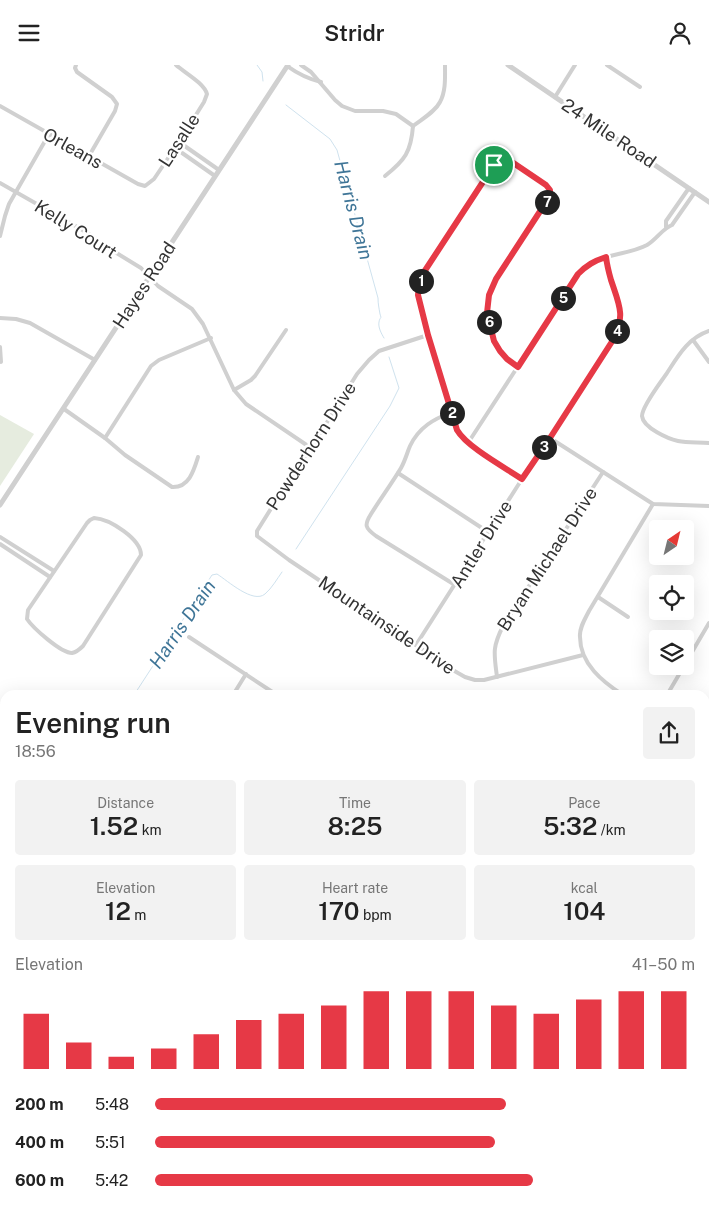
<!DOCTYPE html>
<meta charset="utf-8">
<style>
:root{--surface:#fff;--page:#f2f2f2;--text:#222;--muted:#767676;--accent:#e63946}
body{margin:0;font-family:"Public Sans",sans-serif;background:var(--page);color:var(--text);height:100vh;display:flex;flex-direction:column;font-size:19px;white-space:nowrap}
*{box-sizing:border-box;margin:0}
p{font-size:16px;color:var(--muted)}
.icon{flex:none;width:28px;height:28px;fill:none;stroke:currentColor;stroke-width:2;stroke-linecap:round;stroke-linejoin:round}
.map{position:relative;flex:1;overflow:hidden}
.panel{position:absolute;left:0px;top:625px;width:710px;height:519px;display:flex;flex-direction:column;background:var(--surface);border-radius:15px 15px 0 0;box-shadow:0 5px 20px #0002}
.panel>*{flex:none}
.needle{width:32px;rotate:35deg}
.buttons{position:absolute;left:649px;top:455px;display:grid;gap:10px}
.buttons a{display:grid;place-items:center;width:45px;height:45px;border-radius:5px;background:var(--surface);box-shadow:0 5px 20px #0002;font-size:25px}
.pin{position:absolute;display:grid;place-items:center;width:42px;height:42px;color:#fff;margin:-21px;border:2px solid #fff;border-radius:50%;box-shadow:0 1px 5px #0007}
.km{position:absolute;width:25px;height:25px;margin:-12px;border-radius:50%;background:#222;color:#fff;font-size:14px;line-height:25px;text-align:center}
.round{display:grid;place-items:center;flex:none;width:52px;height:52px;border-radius:5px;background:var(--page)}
.headline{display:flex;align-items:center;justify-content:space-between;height:85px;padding:0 15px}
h1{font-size:28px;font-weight:600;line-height:38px}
.stats{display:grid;grid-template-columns:repeat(3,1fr);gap:8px;height:85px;padding:5px 15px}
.stats div{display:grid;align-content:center;border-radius:5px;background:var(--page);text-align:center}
.stats b{font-size:25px;font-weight:600}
.stats small{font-size:14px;font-weight:400}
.stats p{font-size:14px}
.chart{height:140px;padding:10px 15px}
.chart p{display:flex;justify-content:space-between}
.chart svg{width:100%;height:90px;margin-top:5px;stroke:var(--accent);stroke-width:6}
ul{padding:0 15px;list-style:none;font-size:16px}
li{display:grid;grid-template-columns:80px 60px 1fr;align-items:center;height:38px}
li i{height:12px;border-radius:6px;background:var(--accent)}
header{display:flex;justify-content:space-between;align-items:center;height:65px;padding:0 15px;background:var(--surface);font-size:22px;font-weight:600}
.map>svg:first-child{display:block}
</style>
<header><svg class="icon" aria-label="menu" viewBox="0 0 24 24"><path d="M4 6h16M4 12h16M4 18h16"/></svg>Stridr<svg class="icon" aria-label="person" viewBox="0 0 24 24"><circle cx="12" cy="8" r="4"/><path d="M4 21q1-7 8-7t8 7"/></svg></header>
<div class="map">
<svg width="709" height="1143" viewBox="0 0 709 1143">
<rect width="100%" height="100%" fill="#fff"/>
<polygon fill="#e6ecdf" points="0,350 34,369 0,421"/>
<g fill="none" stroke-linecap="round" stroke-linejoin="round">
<g stroke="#cfe2ee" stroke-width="1">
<polyline points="257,0 262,7 263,16"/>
<path d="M286 40 330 74 337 85 378 233C378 239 379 243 380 249 382 255 380 251 379 257 378 262 381 268 384 273"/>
<polyline points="296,484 390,341 399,323 389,292"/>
<path d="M134 630 212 510 217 509C228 516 253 539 265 529 272 523 277 514 282 507"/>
<polyline points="0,842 5,834"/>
<polyline points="705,1018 709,1012"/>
<polyline points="705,1039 709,1042"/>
</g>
<g stroke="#d0d0d0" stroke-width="4">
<polyline points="76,0 75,3 77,7 112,32 117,39 115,46 89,91"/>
<polyline points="301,0 311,7 335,35 342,41 355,46 383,46 396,49 413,61"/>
<polyline points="607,0 640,22"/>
<path d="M287 1C298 9 308 14 321 17"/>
<polyline points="555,32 575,0"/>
<path d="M0 41 138 119 145 121 154 114 179 77 204 37 207 29C204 18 185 8 176 0"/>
<path d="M413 61C422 54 435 47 440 37 446 26 445 12 445 0"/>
<polyline points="179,77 219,105"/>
<polyline points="175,83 215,111"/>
<path d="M385 111C405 95 411 87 413 61"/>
<polyline points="0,118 86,167 110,184 141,203 158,221 192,244 203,259 234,325 246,339 311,383"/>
<polyline points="666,162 666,156 689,123"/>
<polyline points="0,171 5,151 9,139 49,69"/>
<polyline points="0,253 16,254 30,258 95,295"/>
<path d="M709 266C688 273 678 291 667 308 661 317 642 341 642 351 643 363 669 374 678 376 688 378 699 377 709 378"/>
<polyline points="428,270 379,286 369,295 357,309 311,383 282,426 257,466 257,471 289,495 416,580 444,600 465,612 475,615 484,615 583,590"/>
<polyline points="693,275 709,297"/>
<polyline points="0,282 1,297"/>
<path d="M519 302 507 294 500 286 494 277 487 248 489 230 496 214 548 135C550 132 551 128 549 124 547 119 509 94 503 94 499 94 496 97 494 100L424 207 419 220 418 230 428 270 457 365C467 382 504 402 522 414"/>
<polyline points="234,325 251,315 255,311 286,265"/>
<path d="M64 344 105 373 125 390 172 422C189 423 194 405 198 392"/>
<path d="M452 347C434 354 419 362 410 381 407 388 405 396 401 403 392 418 381 433 371 449 364 460 365 463 376 471L455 520"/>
<polyline points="105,373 151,301 159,295 211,273"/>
<polyline points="550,373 653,439 709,441"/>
<path d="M468 378 578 209C583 204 588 199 594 197 611 188 630 189 647 180 657 174 662 164 672 160L695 127"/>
<polyline points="398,408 488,467"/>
<path d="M94 453C110 454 141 474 141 490L83 581C80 584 77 587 72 588 61 588 33 563 27 554L28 545 87 458 90 455Z"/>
<polyline points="0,472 54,506"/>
<polyline points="0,479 50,512"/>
<polyline points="598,532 628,552"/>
<polyline points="189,572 277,630"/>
<polyline points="416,580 522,414 550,373 617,269 621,254 619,239 611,216 606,192"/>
<polyline points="685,599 709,558"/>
<path d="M497 612C494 588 492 583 503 561L603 407"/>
<polyline points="233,630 246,609"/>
<path d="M623 630C603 617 580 599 580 572 579 563 585 554 589 546L653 439"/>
<polyline points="667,630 684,601"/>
<polyline points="705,718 709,720"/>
<polyline points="705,742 709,738"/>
<polyline points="705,916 709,918"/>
<polyline points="0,971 5,965"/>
<polyline points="340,1143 343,1139"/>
</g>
<g stroke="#d0d0d0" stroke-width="5">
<polyline points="508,0 709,137"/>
<polyline points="0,440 288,0"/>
<polyline points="705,1143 709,1137"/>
</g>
<g stroke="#bdbdbd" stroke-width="5.5">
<polyline points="0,1031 5,1034"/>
<polyline points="164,1139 171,1143"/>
</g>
</g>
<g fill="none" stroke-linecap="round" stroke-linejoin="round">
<defs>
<path id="route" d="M500 94H504L509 95 546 120 550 125V131L496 214 489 230 487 248 494 276 500 286 507 294 518 302 578 209C587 200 594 196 606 192 607 200 609 208 611 215 619 239 626 251 613 275L550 373 522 414C504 402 467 382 457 365L428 270 418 230 419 220 424 207 494 100 497 96Z"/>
</defs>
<use href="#route" stroke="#fff" stroke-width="10"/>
<use href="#route" stroke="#e63946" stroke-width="6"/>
</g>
<g text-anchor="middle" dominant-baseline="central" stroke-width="5" stroke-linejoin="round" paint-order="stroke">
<g font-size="18" fill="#333" stroke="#fff">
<text transform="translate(609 68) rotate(34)">24 Mile Road</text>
<text transform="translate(179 75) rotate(-57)">Lasalle</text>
<text transform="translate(73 83) rotate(29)">Orleans</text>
<text transform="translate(76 164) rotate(32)">Kelly Court</text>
<text transform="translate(144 220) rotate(-57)">Hayes Road</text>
<text transform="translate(311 381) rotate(-57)">Powderhorn Drive</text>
<text transform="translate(481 479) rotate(-58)">Antler Drive</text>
<text transform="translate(547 494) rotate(-57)">Bryan Michael Drive</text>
<text transform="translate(387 560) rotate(34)">Mountainside Drive</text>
</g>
<g font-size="19" font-style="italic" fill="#3f7597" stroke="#fff">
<text transform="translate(354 145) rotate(75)">Harris Drain</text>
<text transform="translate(182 559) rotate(-56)">Harris Drain</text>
</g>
</g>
</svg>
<div class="buttons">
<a><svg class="needle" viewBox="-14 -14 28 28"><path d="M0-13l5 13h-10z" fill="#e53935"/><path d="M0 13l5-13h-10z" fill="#767676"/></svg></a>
<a><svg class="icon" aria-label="locate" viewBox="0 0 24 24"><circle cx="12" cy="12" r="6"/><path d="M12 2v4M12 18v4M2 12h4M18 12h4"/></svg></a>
<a><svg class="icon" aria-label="layers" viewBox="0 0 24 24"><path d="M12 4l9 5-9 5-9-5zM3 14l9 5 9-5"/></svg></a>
</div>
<div class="pin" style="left:494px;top:100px;background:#1e9e55"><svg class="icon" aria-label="arrive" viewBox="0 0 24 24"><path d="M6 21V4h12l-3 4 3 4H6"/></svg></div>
<b class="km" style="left:421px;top:216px">1</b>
<b class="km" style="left:452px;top:348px">2</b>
<b class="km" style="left:544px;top:382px">3</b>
<b class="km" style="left:617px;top:266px">4</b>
<b class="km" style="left:563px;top:233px">5</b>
<b class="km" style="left:489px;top:257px">6</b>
<b class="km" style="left:547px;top:137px">7</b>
<section class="panel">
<div class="headline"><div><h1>Evening run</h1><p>18:56</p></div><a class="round"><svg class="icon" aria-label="share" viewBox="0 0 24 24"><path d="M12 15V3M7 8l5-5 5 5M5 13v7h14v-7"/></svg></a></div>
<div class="stats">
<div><p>Distance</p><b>1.52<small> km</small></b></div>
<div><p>Time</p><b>8:25</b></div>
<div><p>Pace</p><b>5:32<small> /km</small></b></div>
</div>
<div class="stats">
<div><p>Elevation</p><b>12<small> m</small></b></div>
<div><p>Heart rate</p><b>170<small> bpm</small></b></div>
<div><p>kcal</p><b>104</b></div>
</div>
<div class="chart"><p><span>Elevation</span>41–50 m</p>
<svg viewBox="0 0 160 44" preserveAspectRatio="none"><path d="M5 44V17M15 44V31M25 44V38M35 44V34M45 44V27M55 44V20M65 44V17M75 44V13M85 44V6M95 44V6M105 44V6M115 44V13M125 44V17M135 44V10M145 44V6M155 44V6"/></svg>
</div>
<ul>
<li><b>200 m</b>5:48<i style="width:65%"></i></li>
<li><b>400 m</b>5:51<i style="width:63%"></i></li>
<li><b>600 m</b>5:42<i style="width:70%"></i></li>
</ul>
</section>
</div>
